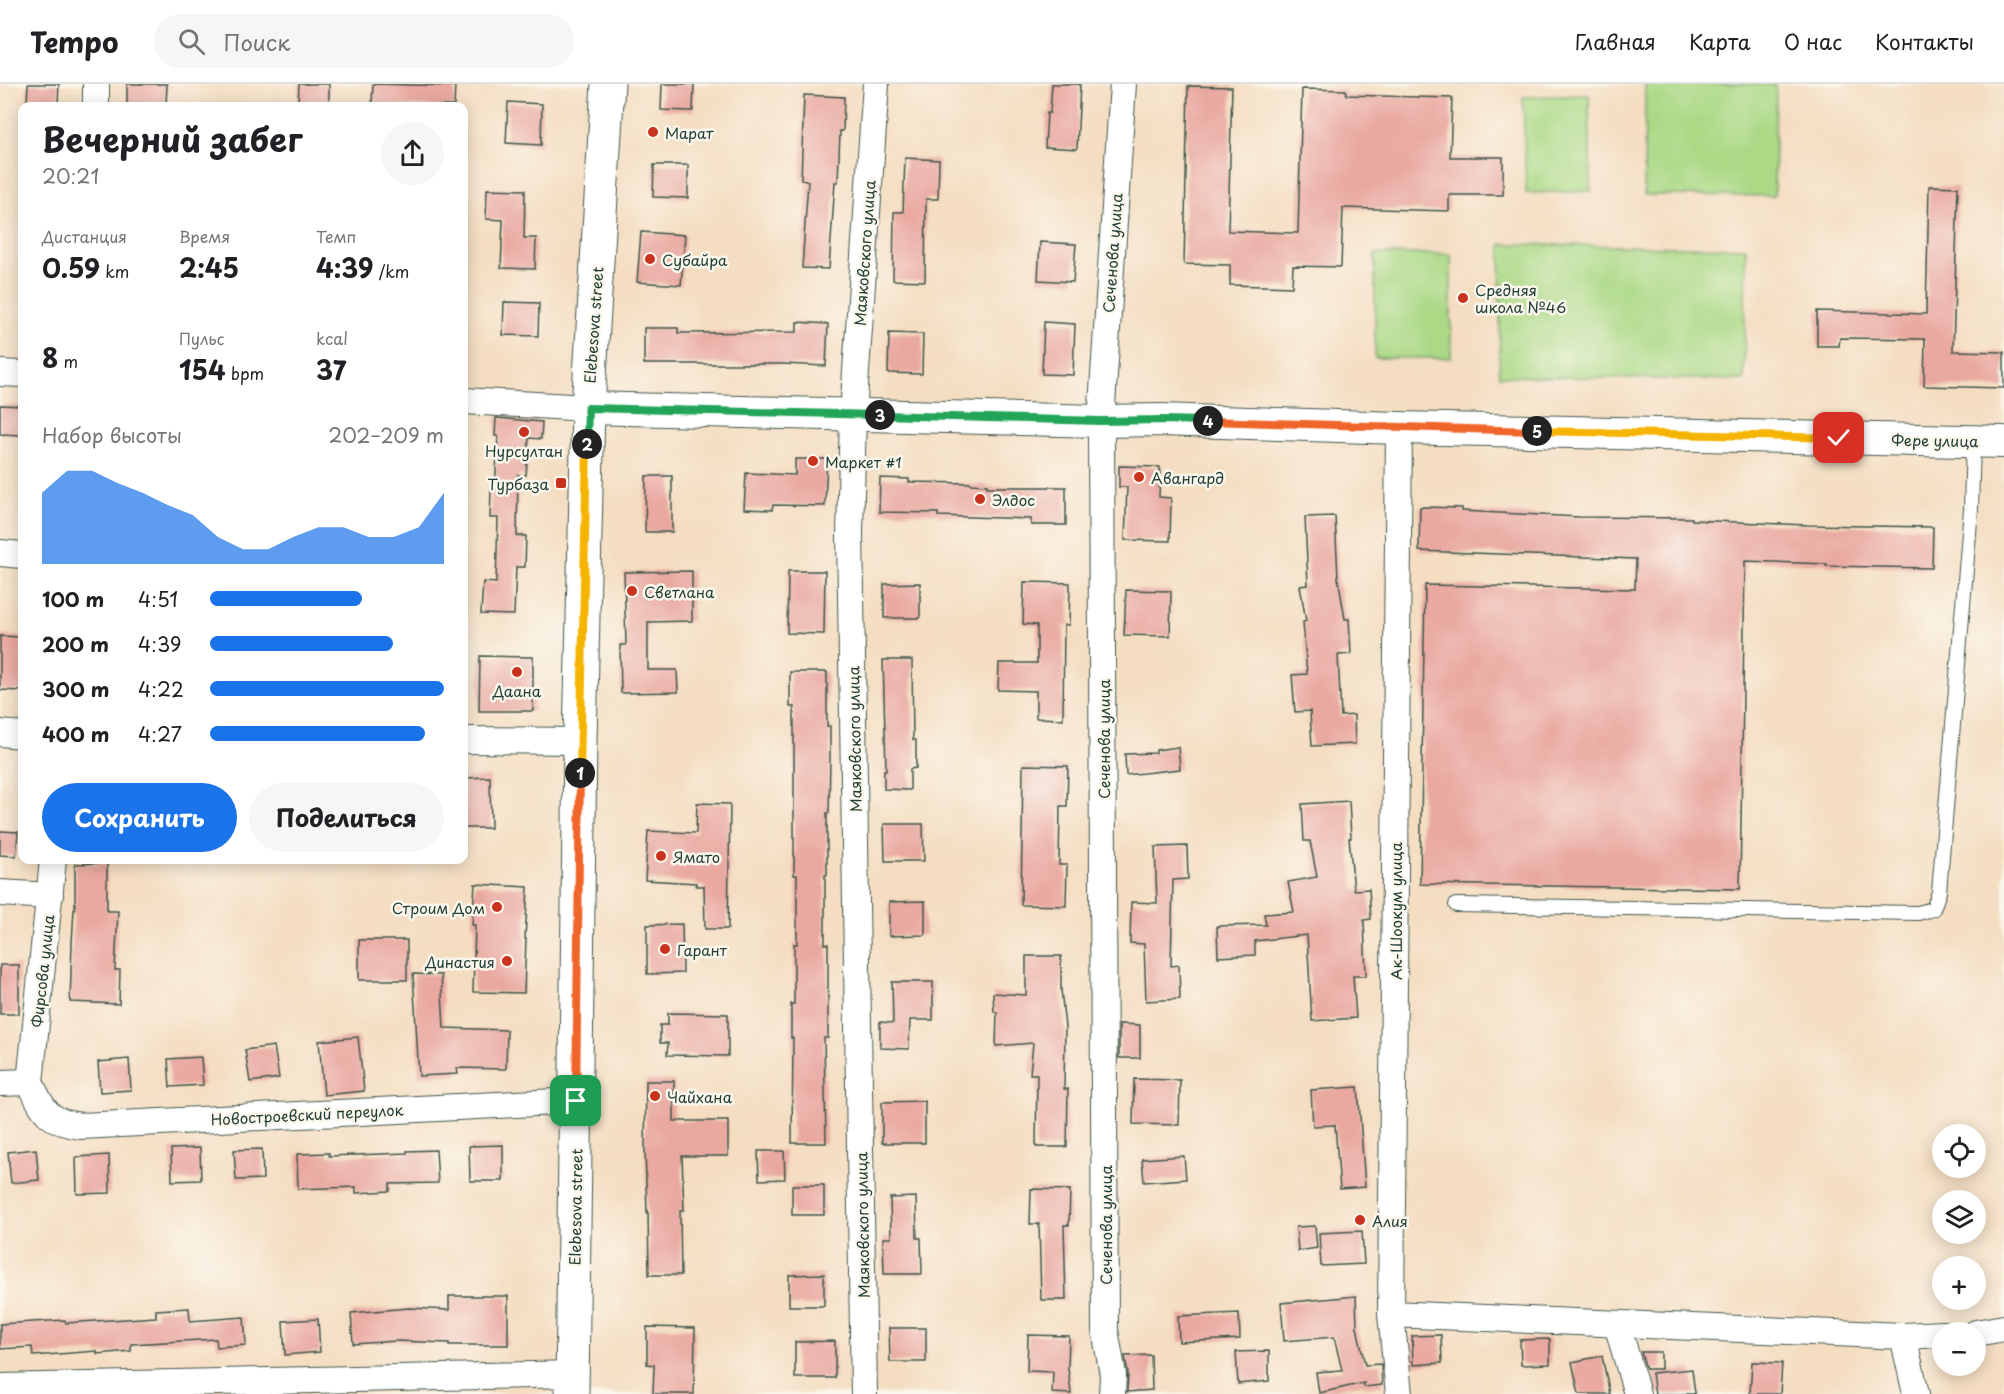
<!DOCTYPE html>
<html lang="ru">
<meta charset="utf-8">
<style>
:root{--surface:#fff;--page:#f6f6f6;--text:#202124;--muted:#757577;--line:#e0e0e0;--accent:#1a73e8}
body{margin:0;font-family:"Playpen Sans",sans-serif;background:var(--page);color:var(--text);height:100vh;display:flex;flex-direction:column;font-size:22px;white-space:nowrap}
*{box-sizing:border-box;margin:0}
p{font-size:20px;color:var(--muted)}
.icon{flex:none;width:33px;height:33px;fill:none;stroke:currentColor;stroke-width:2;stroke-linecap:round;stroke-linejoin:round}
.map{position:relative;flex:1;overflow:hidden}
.side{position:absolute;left:18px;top:18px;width:450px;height:762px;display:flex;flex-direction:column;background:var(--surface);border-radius:12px;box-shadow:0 3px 15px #0003}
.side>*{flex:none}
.buttons{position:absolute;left:1932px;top:1040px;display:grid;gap:12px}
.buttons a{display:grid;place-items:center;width:54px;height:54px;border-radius:50%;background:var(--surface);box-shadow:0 3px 15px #0003;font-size:30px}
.pin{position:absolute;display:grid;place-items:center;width:51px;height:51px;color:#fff;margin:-26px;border-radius:12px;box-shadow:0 3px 9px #0006}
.km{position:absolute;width:30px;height:30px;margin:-15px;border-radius:50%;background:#222;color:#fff;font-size:16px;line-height:30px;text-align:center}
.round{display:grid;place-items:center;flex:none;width:63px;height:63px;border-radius:32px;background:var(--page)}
.summary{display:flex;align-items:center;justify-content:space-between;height:102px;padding:0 24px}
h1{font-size:33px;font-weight:700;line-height:45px}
.stats{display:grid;grid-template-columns:repeat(3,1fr);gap:9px;height:102px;padding:6px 24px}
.stats div{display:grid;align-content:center}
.stats b{font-size:26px;font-weight:700}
.stats small{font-size:16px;font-weight:400}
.stats p{font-size:16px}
.chart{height:168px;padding:12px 24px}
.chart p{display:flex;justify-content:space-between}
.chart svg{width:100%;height:108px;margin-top:6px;fill:var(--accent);opacity:.7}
.primary-button{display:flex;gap:12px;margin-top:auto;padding:12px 24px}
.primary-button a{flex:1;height:69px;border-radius:36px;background:var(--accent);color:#fff;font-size:24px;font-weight:700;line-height:69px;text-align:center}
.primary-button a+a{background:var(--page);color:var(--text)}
ul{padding:0 24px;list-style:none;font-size:20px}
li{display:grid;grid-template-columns:96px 72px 1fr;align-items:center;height:45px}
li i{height:15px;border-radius:8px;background:var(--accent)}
header{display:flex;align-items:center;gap:36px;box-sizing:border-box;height:84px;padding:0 30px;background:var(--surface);border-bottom:2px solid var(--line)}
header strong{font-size:28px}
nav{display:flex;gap:33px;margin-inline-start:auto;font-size:21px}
.search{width:420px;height:54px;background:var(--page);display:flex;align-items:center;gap:15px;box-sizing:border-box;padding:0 21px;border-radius:33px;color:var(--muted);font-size:22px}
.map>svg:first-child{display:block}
</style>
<header>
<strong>Tempo</strong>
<div class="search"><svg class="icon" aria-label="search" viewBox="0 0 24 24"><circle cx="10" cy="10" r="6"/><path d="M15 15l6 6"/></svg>Поиск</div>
<nav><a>Главная</a><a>Карта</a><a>О нас</a><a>Контакты</a></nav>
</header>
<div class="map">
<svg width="2004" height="1310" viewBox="0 0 2004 1310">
<rect width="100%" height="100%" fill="#fbf7ec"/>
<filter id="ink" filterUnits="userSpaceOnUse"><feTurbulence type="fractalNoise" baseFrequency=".0167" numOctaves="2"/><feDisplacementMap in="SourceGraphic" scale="12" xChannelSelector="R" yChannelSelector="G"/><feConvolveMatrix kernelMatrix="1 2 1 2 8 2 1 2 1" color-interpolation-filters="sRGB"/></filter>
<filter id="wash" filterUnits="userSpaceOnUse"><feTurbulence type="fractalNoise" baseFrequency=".008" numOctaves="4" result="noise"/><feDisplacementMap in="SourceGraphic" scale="24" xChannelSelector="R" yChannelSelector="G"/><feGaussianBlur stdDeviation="1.35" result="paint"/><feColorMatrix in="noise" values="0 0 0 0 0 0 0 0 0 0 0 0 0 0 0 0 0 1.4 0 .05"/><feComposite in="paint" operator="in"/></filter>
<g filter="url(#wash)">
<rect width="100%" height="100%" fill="#f4ddc1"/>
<g fill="#abd986" stroke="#658b5d" stroke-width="1.5">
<polygon points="1645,0 1776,0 1774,112 1644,111"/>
<polygon points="1589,11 1591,107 1526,109 1523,13"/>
<polygon points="1501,160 1746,164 1744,296 1499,292"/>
<rect x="1375" y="170" width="76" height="104"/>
</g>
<g id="blocks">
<g fill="#e9a8a0">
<polygon points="28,0 59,0 58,19 27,18"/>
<polygon points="127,0 167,0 166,22 127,22"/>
<polygon points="299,0 329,0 329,19 298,18"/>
<polygon points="373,0 455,2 454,22 372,22"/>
<polygon points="662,0 694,0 693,27 661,26"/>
<polygon points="1052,0 1080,0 1077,65 1045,63 1047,29 1050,29"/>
<polygon points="1188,2 1232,3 1228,147 1298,149 1302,5 1346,6 1346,11 1452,14 1450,73 1503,73 1503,111 1449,111 1449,127 1343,124 1341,183 1293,182 1292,203 1230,201 1230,181 1184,180"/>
<polygon points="804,11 844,13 843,47 840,47 838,98 835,98 829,185 802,184 808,97 801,96"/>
<polygon points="508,18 542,20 541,61 506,59"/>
<polygon points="905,74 939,76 938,115 926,115 925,197 893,196 894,128 903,128"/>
<polygon points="654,81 688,81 688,114 653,113"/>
<polygon points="1929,102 1958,103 1953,267 2004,268 2004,304 1924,302 1925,255 1840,254 1839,262 1817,262 1817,227 1926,230"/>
<polygon points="487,105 525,106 524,154 536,154 535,185 501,184 503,136 486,135"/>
<polygon points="641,148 685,151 681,201 637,198"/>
<polygon points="1040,158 1076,160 1073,198 1038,196"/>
<polygon points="504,218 539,219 538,252 503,251"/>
<polygon points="797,238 828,240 826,282 783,280 644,280 644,244 678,244 678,249 797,248"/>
<polygon points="1044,238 1075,240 1073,291 1042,290"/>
<polygon points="889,249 923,250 922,290 888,289"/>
<polygon points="0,321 22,322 22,351 0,350"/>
<polygon points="496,334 542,338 541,355 529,354 526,391 518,391 517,452 526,452 525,483 516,483 514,531 481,530 483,498 496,499 498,434 490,434 491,406 495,406 498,352 495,352"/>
<polygon points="795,375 827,375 825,422 773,421 772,426 744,425 746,389 795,391"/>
<polygon points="1119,382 1160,383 1159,413 1171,414 1170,457 1125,456 1127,403 1119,403"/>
<polygon points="646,392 672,392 672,448 645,448"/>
<polygon points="880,394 909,395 909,398 971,399 971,400 987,401 987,403 1066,403 1066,441 1031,441 1031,435 938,432 938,429 879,428"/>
<polygon points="1420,423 1462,424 1462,427 1579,433 1692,434 1692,436 1807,441 1933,443 1932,484 1826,482 1827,480 1745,477 1740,805 1420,800 1425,501 1635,505 1636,475 1419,467"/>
<polygon points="1335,432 1338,494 1345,535 1349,535 1351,570 1338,571 1341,632 1354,631 1355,660 1312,662 1310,627 1295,628 1292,591 1307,590 1303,538 1306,537 1300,502 1308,501 1305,433"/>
<polygon points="692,487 692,537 648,538 648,586 677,586 678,608 621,609 620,561 626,561 624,488"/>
<polygon points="788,487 825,487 824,550 787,549"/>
<polygon points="1024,498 1070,499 1069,541 1064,541 1063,635 1036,634 1036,607 998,606 999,579 1037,579 1037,541 1023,540"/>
<polygon points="920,499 920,534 884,534 884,500"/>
<polygon points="1126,506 1171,507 1170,552 1124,551"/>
<polygon points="0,552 22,553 22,607 0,606"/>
<polygon points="480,572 533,573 533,627 479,627"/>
<polygon points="883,576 912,576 913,656 916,656 916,684 910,685 910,706 884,705 884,686 886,686"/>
<polygon points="790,588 827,588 827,642 830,642 830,675 829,729 827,729 827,791 825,791 825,860 828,860 828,954 824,954 826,1059 792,1059 793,954 791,954 791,920 794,920 794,860 797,860 797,791 794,791 794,623 790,623"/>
<polygon points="1178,663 1180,685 1126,691 1125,670 1156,669 1156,666"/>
<polygon points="1023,681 1068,682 1067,722 1060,722 1059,781 1067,781 1066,822 1021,821"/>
<polygon points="490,693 491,744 464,744 464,694"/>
<polygon points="1349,717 1351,754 1349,754 1354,806 1369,805 1371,835 1364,836 1366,892 1353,892 1356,934 1312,937 1307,851 1255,857 1255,871 1218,873 1217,842 1266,841 1264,830 1294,828 1288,798 1317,793 1310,757 1304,757 1302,720"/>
<polygon points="697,719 730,720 728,845 705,845 704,802 696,802 696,799 645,796 648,747 696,749"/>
<polygon points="884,740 923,740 924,777 885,777"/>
<polygon points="0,747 18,748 16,772 0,771"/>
<polygon points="1187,762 1188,795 1173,796 1171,882 1179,881 1180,915 1146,917 1144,860 1130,859 1131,818 1157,819 1155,763"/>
<polygon points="107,779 107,827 118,827 115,886 120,886 119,920 70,918 72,859 74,825 75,825 75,780"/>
<polygon points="475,800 528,803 525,855 526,855 524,909 473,908 475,841 472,841"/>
<polygon points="925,817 925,851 889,852 889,818"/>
<polygon points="682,840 683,889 647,890 647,841"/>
<rect x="359" y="856" width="48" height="40"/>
<polygon points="1026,872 1061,872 1061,905 1065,943 1064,1005 1068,1005 1067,1063 1036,1063 1037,990 1030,990 1033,959 996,962 997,928 994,928 993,909 1026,911"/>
<rect x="0" y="881" width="19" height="49"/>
<polygon points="413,890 441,891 444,944 507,946 506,985 457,984 458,990 419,992"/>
<polygon points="892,898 933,898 933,936 910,936 909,965 880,964 880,938 893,939"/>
<polygon points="668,929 728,930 728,972 667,971 668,959 660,959 660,941 668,941"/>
<polygon points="1119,940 1140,941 1140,974 1119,974"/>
<polygon points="358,953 364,1007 324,1011 319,957"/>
<polygon points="274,962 279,994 250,998 245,966"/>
<polygon points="201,973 203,1001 170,1003 168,975"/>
<polygon points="129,975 131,1006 100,1008 98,978"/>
<polygon points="1134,995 1180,996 1179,1041 1133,1040"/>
<polygon points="646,997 674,997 674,1037 728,1037 728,1072 682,1072 684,1126 680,1126 681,1191 649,1191 648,1127 647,1128 645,1064"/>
<polygon points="1358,1003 1365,1103 1340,1105 1335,1041 1313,1042 1311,1006"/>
<polygon points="925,1017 925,1059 882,1059 882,1018"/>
<polygon points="503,1061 503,1097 470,1097 469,1062"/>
<polygon points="200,1064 201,1096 172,1097 171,1065"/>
<polygon points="36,1065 39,1096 11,1099 8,1068"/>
<polygon points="262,1065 263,1095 236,1096 234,1066"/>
<polygon points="436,1066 438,1099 390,1100 390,1107 356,1109 356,1103 298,1105 297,1070 329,1069 329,1072 407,1069 407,1067"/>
<polygon points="758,1067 784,1067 785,1095 759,1096"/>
<polygon points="109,1071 110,1109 77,1110 76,1073"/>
<polygon points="1184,1072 1186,1095 1144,1098 1142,1075"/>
<rect x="792" y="1101" width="32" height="30"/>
<polygon points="1031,1105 1070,1106 1069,1141 1064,1141 1066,1216 1041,1216 1039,1140 1030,1140"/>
<polygon points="916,1113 917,1154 921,1154 922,1190 884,1190 883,1154 891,1154 890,1114"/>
<polygon points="1315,1142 1317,1164 1298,1167 1296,1143"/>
<polygon points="1362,1147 1364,1180 1321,1182 1319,1149"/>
<polygon points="824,1190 824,1222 789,1222 789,1191"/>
<polygon points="449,1212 508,1212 508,1261 449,1261 449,1259 397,1257 353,1260 351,1229 409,1224 449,1226"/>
<polygon points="1356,1212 1357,1243 1365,1281 1381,1280 1382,1301 1364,1303 1364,1299 1319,1309 1316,1288 1342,1286 1334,1253 1284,1257 1281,1219"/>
<polygon points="189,1224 190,1237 244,1233 246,1261 217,1263 216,1255 131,1260 131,1267 97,1270 97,1267 33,1272 32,1263 0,1265 0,1240 65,1236 66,1239 156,1233 156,1226"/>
<polygon points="1239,1229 1240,1255 1179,1258 1178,1232"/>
<polygon points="318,1235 320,1268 285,1271 283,1237"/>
<polygon points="647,1243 695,1244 694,1310 653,1310 654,1281 647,1280"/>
<polygon points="889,1244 926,1244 926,1278 890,1278"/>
<polygon points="1028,1251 1069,1252 1068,1284 1071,1310 1052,1309 1053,1288 1027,1287"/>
<polygon points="1441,1251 1442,1279 1413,1281 1412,1252"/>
<polygon points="1550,1255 1550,1280 1521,1281 1520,1256"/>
<polygon points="835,1257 835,1294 795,1294 795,1258"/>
<polygon points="1269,1267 1269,1297 1238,1300 1236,1268"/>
<polygon points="1641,1268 1661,1268 1661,1285 1646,1285"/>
<polygon points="1151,1271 1152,1306 1127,1308 1128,1289 1125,1272"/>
<polygon points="1602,1272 1610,1310 1579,1310 1572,1278"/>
<polygon points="1752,1278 1782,1279 1780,1310 1750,1310"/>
<polygon points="1692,1285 1695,1310 1655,1310 1652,1289"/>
</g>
</g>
</g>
<g filter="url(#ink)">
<use href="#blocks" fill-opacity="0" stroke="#3f5549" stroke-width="1.5"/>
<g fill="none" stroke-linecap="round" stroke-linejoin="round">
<defs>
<polyline id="service" points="1456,821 1918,829 1933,825 1939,808 1971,425 1973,357"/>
<g id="minor">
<polyline points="96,22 96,0"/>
<polyline points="0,289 22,290"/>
<polyline points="464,317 588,324"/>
<polyline points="1399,344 1391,1230 1399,1310"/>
<polyline points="0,469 22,471"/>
<polyline points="0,649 22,651"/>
<polyline points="464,656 580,657"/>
<path d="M53 776 30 998C43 1026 47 1038 81 1042L576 1017"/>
<polyline points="0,809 50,812"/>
<polyline points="0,999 30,998"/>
<polyline points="1391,1230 1903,1252 1942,1250"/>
<polyline points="1617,1240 1637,1310"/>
<polyline points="1976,1249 2004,1244"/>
<polyline points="1903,1252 1916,1310"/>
<polyline points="0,1303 573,1290"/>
<polyline points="864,1310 850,450 853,330 876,0"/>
<polyline points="1112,1310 1113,1291 1105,1246 1101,337 1123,0"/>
</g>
<polyline id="tertiary" points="588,324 1101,337 1161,336 1399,344 2004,358"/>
<polyline id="primary" points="572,1310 580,657 588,324 608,0"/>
</defs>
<use href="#service" stroke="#3f5549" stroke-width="16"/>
<use href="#minor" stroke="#3f5549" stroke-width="28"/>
<use href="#tertiary" stroke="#3f5549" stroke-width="34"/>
<use href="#primary" stroke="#3f5549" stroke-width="35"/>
<use href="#service" stroke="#fff" stroke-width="14"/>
<use href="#minor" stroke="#fff" stroke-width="26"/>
<use href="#tertiary" stroke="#fff" stroke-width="32"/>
<use href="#primary" stroke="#fff" stroke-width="33"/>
</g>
</g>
<g fill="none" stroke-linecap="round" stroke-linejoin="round" filter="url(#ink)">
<defs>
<polyline id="split-1" points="576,1017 580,689"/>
<polyline id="split-2" points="580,689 587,360"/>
<polyline id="split-3" points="587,360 588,324 880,331"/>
<polyline id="split-4" points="880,331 1101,337 1161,336 1208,337"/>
<polyline id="split-5" points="1208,337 1537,347"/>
<polyline id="split-6" points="1537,347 1839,354"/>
</defs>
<use href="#split-1" stroke="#fff" stroke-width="12"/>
<use href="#split-2" stroke="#fff" stroke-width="12"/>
<use href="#split-3" stroke="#fff" stroke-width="12"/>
<use href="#split-4" stroke="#fff" stroke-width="12"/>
<use href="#split-5" stroke="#fff" stroke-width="12"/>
<use href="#split-6" stroke="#fff" stroke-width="12"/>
<use href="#split-1" stroke="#f0652b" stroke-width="8"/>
<use href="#split-2" stroke="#f5b400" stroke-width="8"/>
<use href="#split-3" stroke="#22a559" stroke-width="8"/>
<use href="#split-4" stroke="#22a559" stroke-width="8"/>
<use href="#split-5" stroke="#f0652b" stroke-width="8"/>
<use href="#split-6" stroke="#f5b400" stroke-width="8"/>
</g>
<g fill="#c8321e" stroke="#fbf7ec" stroke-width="2">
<circle cx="653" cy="48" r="6"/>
<circle cx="650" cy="175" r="6"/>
<circle cx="1463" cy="214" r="6"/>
<circle cx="524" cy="348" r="6"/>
<circle cx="813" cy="377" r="6"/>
<circle cx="1139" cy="393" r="6"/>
<rect x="555" y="393" width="12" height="12" rx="3"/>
<circle cx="980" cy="415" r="6"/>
<circle cx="632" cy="507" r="6"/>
<circle cx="517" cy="588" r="6"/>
<circle cx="661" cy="772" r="6"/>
<circle cx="497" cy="823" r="6"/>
<circle cx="665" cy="865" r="6"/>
<circle cx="507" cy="877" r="6"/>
<circle cx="655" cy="1012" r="6"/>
<circle cx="1360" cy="1136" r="6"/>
</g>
<g text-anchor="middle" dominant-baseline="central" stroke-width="5" stroke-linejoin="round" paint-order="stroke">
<g font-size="15" fill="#1f3d34" stroke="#fbf7ec" text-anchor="start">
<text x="665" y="48">Марат</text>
<text x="662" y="175">Субайра</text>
<text x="1475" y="205">Средняя<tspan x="1475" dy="17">школа №46</tspan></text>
<text x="524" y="366" text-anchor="middle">Нурсултан</text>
<text x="825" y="377">Маркет #1</text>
<text x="1151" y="393">Авангард</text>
<text x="549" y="399" text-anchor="end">Турбаза</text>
<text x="992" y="415">Элдос</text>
<text x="644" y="507">Светлана</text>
<text x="517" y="606" text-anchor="middle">Даана</text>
<text x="673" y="772">Ямато</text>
<text x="485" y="823" text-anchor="end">Строим Дом</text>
<text x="677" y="865">Гарант</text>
<text x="495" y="877" text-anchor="end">Династия</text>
<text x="667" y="1012">Чайхана</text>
<text x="1372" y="1136">Алия</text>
</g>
<g font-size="15" fill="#1f3d34" stroke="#fbf7ec">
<text transform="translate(864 169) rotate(-86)">Маяковского улица</text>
<text transform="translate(1112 169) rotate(-86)">Сеченова улица</text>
<text transform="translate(593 241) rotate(-86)">Elebesova street</text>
<text transform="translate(1935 356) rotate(1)">Фере улица</text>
<text transform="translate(854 655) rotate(-91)">Маяковского улица</text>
<text transform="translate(1103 655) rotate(-90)">Сеченова улица</text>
<text transform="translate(1395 827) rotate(-90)">Ак-Шоокум улица</text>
<text transform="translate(42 887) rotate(-84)">Фирсова улица</text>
<text transform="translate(307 1030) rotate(-3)">Новостроевский переулок</text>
<text transform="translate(575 1123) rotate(-89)">Elebesova street</text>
<text transform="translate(862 1141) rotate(-91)">Маяковского улица</text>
<text transform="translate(1105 1141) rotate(-90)">Сеченова улица</text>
</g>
</g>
</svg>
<div class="buttons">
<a><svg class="icon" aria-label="locate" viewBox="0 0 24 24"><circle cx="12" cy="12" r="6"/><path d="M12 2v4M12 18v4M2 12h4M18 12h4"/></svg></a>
<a><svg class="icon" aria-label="layers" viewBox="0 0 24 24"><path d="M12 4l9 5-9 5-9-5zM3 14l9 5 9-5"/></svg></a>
<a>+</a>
<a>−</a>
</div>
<div class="pin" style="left:576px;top:1017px;background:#1e9e55"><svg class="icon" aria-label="arrive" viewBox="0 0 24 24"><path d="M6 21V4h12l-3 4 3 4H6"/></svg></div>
<div class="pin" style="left:1839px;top:354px;background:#d93025"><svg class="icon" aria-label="check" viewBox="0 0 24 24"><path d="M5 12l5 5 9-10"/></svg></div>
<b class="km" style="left:580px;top:689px">1</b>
<b class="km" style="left:587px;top:360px">2</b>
<b class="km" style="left:880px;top:331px">3</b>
<b class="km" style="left:1208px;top:337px">4</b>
<b class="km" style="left:1537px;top:347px">5</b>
<section class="side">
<div class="summary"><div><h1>Вечерний забег</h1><p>20:21</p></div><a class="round"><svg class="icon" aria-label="share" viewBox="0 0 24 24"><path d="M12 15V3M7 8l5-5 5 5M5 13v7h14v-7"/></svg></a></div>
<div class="stats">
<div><p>Дистанция</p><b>0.59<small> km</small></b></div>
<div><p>Время</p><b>2:45</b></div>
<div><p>Темп</p><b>4:39<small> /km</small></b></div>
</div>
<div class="stats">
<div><b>8<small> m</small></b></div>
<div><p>Пульс</p><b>154<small> bpm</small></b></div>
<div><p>kcal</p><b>37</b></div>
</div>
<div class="chart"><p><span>Набор высоты</span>202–209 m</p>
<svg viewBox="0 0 160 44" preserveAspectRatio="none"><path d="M0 44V15L10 6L20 6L30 11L40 15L50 20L60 24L70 33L80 38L90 38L100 33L110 29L120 29L130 33L140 33L150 29L160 15V44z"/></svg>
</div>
<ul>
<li><b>100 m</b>4:51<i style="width:65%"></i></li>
<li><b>200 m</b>4:39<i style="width:78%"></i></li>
<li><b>300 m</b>4:22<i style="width:100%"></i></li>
<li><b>400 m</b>4:27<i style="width:92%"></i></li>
</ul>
<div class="primary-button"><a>Сохранить</a><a>Поделиться</a></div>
</section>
</div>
